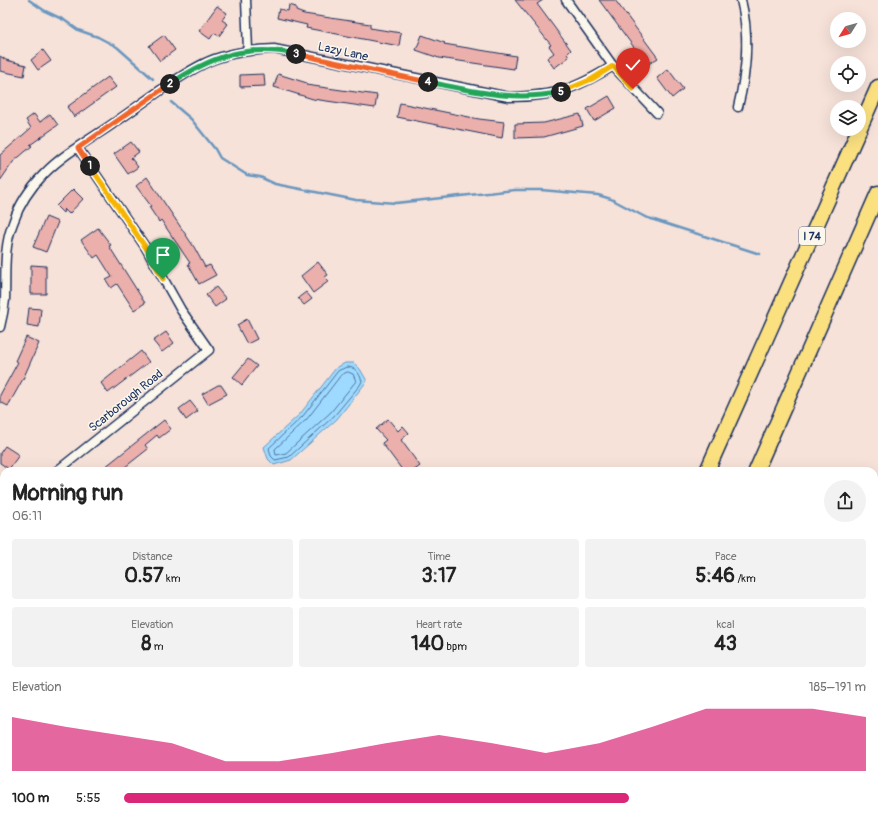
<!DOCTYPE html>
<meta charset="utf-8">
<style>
:root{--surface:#fff;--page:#f2f2f2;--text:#222;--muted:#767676;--accent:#db2777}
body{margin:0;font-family:Pangolin,sans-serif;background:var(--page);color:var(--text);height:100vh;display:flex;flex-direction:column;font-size:15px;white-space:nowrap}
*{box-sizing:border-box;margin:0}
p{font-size:13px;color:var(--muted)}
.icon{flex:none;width:22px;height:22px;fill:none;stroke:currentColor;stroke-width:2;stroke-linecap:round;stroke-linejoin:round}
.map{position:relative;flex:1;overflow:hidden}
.sheet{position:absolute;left:0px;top:467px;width:878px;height:354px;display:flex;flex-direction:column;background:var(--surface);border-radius:12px 12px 0 0;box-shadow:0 4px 16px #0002}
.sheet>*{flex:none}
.needle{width:26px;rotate:233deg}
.tools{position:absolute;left:830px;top:12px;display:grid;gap:8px}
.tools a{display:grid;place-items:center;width:36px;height:36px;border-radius:50%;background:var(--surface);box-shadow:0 4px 16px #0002;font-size:20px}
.pin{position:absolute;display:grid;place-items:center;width:34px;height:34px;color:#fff;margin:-41px -17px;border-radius:50% 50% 50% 0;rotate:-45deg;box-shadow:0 0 4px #0007}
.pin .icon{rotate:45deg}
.km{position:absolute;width:20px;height:20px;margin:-10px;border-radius:50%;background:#222;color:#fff;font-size:11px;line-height:20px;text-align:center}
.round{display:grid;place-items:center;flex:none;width:42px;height:42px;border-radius:21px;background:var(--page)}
.summary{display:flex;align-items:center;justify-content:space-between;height:68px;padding:0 12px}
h1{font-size:22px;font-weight:700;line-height:30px}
.stats{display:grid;grid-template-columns:repeat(3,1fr);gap:6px;height:68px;padding:4px 12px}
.stats div{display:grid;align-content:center;border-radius:4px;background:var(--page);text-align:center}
.stats b{font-size:20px;font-weight:700}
.stats small{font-size:11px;font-weight:400}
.stats p{font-size:11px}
.chart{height:112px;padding:8px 12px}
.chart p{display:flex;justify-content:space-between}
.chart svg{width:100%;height:72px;margin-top:4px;fill:var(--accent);opacity:.7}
ul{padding:0 12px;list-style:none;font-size:13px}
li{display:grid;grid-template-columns:64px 48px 1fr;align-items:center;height:30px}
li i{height:10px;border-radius:5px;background:var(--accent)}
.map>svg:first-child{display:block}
</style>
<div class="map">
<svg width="878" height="821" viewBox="0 0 878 821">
<rect width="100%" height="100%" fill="#f6e2d9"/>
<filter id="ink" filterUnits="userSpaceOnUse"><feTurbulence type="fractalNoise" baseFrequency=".025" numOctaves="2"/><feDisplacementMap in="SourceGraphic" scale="8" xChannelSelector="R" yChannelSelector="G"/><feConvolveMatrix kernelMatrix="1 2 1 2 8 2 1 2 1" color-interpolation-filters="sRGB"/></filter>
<g filter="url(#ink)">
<polygon fill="#9edaff" stroke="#6a96bf" points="345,363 354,363 360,369 367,381 337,419 291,460 274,465 268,459 264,447 300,414 336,368"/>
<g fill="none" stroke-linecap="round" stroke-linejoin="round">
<g stroke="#4f739e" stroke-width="1">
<path d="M347 367C356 367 359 373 362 381L360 385 334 416 289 457 275 460 271 456 269 448 303 416 338 371Z"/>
<polygon points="348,372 353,374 356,381 331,412 286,453 276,455 275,449 307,419 341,375"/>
</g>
<g stroke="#6a96bf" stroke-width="2.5">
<polyline points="29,0 45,11 64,20 78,30 98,37 117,47 153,79"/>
<polyline points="171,102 191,119 215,149 220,158 247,175 260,177 275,184 356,200 396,203 515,190 541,190 598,195 611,199 645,217 760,254"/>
</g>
</g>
<g fill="#ecb0ac" stroke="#1b2f5e">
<polygon points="515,0 543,0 537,4 571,50 567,54 569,57 554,68 547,58 554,53 549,46 551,45"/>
<polygon points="599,0 615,0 658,58 647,65"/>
<polygon points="289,5 296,7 296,11 304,14 370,24 370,28 401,33 399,46 306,28 307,25 277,18 279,9 288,11"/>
<polygon points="217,6 227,13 222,20 228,24 219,36 214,33 210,39 199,31"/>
<polygon points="164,35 175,50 160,61 149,46"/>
<polygon points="422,35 445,43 444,44 516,56 514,69 439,58 416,50"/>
<polygon points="43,50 51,61 38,70 31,60"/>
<polygon points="0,56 6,60 26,65 24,76 0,71"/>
<polygon points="668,69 683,89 672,98 657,78"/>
<polygon points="264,74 265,86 240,87 240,75"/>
<polygon points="278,74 307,83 306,85 377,95 375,108 313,99 274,87"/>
<polygon points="108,77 116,87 74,117 67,107"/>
<polygon points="609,96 616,108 594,121 587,109"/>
<polygon points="400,103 479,119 504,122 502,138 397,117"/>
<polygon points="34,114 40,122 50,114 58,125 30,145 32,146 13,162 0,181 0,155 31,128 26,120"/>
<polygon points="580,114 583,126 544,137 515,138 515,124 544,123"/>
<polygon points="131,142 139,152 131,158 138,167 128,174 114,154"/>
<polygon points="147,177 194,247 205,267 210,265 216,275 199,284 188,264 190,263 161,220 159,222 149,207 151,206 136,186"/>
<polygon points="73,189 83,199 69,214 64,209 63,213 56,206"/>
<polygon points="46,217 58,222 46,252 33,247"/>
<polygon points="98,228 111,245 109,246 145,303 134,310 117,284 111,288 106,280 112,277 98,255 94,258 81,240"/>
<polygon points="318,262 328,275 325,277 329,281 313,293 301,276"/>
<polygon points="31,265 46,266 46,294 31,294"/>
<polygon points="216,287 226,299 215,307 206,295"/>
<polygon points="306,292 312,299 304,305 298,298"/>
<polygon points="29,308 41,309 39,327 27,325"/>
<polygon points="247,319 257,339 247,344 237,325"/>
<polygon points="166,332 174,343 162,352 153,341"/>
<polygon points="26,337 39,343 23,379 8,406 0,402 0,395 18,362 15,361"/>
<polygon points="141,351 149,362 108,393 101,383"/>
<polygon points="248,359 257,366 242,385 233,377"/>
<polygon points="218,385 221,385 227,394 208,404 202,394"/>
<polygon points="190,401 198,411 186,420 179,409"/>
<polygon points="388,419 398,431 403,426 409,433 401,440 420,466 413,471 403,471 382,443 386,440 376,429"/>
<polygon points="164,420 171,429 159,438 157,435 145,445 148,449 120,471 100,471"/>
<polygon points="5,446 19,455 9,469 0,463 0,453"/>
</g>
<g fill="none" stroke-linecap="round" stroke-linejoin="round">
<defs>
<g id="service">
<polyline points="874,691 878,696"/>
<polyline points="867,817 870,821"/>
</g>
<g id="minor">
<polyline points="246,0 248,50"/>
<polyline points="566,0 613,66 657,113"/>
<path d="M738 107C747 71 750 36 741 0"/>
<path d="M0 327C2 319 4 309 5 300 6 274 3 248 13 223 19 205 30 188 44 174 64 153 93 138 117 121 145 102 173 79 203 64 225 53 249 50 274 49L509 97C556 96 573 90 613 66"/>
<polyline points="57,471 209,350 181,310 146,248 78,148"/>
<polyline points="0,499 4,502"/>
<polyline points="874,506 878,490"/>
<polyline points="874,547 878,565"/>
<polyline points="174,821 179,817"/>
</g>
<g id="tertiary">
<polyline points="0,787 4,793"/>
<polyline points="21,817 24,821"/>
</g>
<g id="motorway">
<polyline points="707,471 878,87"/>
<polyline points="756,471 878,193"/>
<polyline points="491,821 495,817"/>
<polyline points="567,821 568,817"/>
<polyline points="602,821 603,817"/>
<polyline points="643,821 643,817"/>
</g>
</defs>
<use href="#service" stroke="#1b2f5e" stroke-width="7"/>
<use href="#minor" stroke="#1b2f5e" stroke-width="11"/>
<use href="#tertiary" stroke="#1b2f5e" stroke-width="12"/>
<use href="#motorway" stroke="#1b2f5e" stroke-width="17"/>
<use href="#service" stroke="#fbf7ec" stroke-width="4"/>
<use href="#minor" stroke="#fbf7ec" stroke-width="8"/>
<use href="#tertiary" stroke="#fbf7ec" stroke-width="9"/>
<use href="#motorway" stroke="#fbe080" stroke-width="14"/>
</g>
</g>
<g fill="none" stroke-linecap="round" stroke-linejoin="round" filter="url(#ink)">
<defs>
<polyline id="split-1" points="90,166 146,248 163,279"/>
<polyline id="split-2" points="90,166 78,148 170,84"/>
<path id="split-3" d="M170 84C212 56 246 44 296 54"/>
<polyline id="split-4" points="296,54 428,82"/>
<path id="split-5" d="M428 82C474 91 514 102 561 92"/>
<polyline id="split-6" points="561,92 592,79 613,66 633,89"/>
</defs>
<use href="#split-1" stroke="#fff" stroke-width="8"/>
<use href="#split-2" stroke="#fff" stroke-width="8"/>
<use href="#split-3" stroke="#fff" stroke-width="8"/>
<use href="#split-4" stroke="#fff" stroke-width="8"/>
<use href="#split-5" stroke="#fff" stroke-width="8"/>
<use href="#split-6" stroke="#fff" stroke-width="8"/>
<use href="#split-1" stroke="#f5b400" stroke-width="5"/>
<use href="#split-2" stroke="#f0652b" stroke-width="5"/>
<use href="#split-3" stroke="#22a559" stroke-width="5"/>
<use href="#split-4" stroke="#f0652b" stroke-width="5"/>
<use href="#split-5" stroke="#22a559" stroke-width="5"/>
<use href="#split-6" stroke="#f5b400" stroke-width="5"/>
</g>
<g text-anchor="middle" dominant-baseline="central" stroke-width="3" stroke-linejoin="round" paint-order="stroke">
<rect fill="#fbf7ec" stroke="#5e6b89" stroke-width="1" x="799" y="227" width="26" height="18" rx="3"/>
<g font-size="11" font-weight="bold" fill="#1b2f5e">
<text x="812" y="236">I 74</text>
</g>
<g font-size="12" fill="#1b2f5e" stroke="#fbf7ec">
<text transform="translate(343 52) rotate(12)">Lazy Lane</text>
<text transform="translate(126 401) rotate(-39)">Scarborough Road</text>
</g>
</g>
</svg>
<div class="tools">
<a><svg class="needle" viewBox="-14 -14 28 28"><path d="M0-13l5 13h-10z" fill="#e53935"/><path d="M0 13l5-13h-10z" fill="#767676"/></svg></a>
<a><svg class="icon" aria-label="locate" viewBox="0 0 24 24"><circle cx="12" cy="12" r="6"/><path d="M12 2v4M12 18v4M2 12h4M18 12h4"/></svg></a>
<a><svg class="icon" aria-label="layers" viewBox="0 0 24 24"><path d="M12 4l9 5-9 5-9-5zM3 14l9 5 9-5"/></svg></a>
</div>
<div class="pin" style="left:163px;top:279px;background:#1e9e55"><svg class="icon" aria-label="arrive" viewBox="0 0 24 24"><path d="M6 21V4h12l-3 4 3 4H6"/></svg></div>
<div class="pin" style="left:633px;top:89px;background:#d93025"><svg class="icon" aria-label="check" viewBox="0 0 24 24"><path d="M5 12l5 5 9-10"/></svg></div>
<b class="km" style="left:90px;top:166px">1</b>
<b class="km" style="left:170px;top:84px">2</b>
<b class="km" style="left:296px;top:54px">3</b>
<b class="km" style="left:428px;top:82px">4</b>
<b class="km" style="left:561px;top:92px">5</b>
<section class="sheet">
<div class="summary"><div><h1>Morning run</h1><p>06:11</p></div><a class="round"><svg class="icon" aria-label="share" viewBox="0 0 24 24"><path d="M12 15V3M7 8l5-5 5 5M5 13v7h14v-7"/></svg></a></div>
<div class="stats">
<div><p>Distance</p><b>0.57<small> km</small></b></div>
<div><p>Time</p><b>3:17</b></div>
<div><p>Pace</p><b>5:46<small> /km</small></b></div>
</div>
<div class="stats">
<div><p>Elevation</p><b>8<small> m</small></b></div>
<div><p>Heart rate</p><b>140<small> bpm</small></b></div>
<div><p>kcal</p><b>43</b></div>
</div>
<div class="chart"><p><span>Elevation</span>185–191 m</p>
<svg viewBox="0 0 160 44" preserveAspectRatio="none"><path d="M0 44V11L10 17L20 22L30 27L40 38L50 38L60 33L70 27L80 22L90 27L100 33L110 27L120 17L130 6L140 6L150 6L160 11V44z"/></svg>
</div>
<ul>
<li><b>100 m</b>5:55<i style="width:68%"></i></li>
</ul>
</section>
</div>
